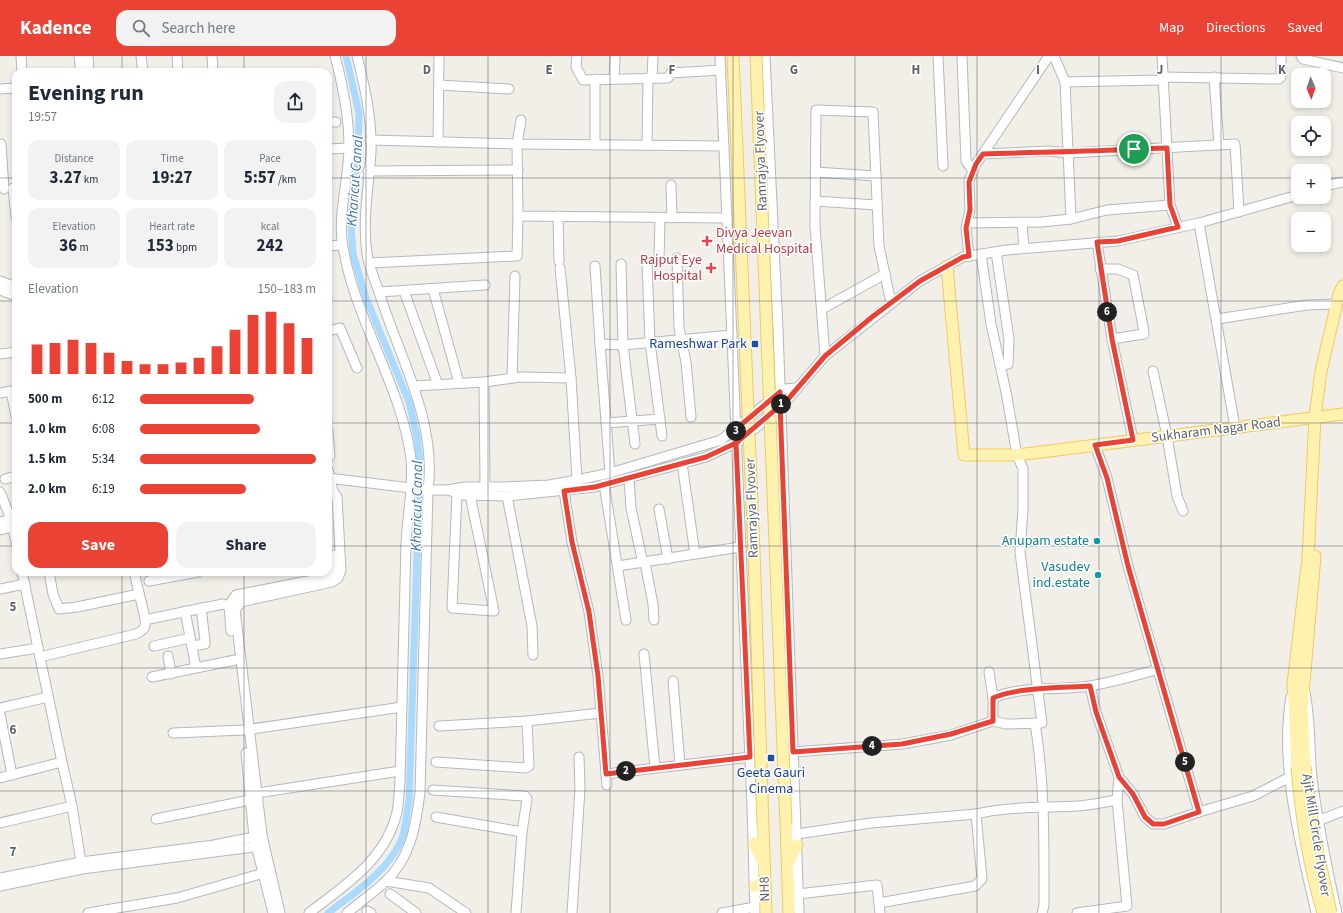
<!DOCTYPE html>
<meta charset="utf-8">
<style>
:root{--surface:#fff;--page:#f2f2f3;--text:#1f2937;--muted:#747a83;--accent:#ea4335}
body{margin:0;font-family:"Source Sans 3",sans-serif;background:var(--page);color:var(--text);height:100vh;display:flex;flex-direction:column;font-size:15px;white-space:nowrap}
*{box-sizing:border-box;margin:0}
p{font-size:13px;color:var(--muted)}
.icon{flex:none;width:22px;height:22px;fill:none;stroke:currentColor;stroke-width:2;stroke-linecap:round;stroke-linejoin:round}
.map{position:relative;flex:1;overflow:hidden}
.panel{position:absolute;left:12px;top:12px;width:320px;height:508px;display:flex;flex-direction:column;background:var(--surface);border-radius:12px;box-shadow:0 2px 6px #0003}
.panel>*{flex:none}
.needle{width:26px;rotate:178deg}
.fabs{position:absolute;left:1291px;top:12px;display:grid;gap:8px}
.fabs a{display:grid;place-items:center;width:40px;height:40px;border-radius:8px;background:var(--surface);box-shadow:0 2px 6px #0003;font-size:20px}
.pin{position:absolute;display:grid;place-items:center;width:34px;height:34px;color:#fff;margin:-17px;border:2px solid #fff;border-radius:50%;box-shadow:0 1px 4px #0007}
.km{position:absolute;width:20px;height:20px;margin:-10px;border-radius:50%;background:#222;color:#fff;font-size:11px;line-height:20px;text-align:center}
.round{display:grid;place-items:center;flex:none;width:42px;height:42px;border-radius:12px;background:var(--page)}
.summary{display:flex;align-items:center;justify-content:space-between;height:68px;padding:0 16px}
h1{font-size:22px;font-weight:700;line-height:30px}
.figures{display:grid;grid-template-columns:repeat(3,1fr);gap:6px;height:68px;padding:4px 16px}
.figures div{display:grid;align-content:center;border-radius:10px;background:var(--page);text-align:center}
.figures b{font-size:17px;font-weight:700}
.figures small{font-size:11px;font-weight:400}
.figures p{font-size:11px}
.chart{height:112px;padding:8px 16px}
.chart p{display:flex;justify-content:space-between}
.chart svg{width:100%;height:72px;margin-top:4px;stroke:var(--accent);stroke-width:6}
.action{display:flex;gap:8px;margin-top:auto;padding:8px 16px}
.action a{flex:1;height:46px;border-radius:12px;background:var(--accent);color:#fff;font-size:16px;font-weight:700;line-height:46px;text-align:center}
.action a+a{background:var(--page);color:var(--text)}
ul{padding:0 16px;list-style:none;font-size:13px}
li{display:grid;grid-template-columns:64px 48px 1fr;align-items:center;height:30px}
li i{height:10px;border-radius:5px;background:var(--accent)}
header{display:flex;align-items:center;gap:24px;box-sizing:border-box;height:56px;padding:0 20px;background:var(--accent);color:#fff}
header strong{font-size:19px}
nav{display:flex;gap:22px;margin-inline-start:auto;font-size:14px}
.search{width:280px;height:36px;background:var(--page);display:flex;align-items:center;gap:10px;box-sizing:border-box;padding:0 14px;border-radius:12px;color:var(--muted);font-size:15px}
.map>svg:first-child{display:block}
</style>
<header>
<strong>Kadence</strong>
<div class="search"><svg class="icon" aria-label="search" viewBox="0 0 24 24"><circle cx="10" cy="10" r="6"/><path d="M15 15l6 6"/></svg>Search here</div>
<nav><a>Map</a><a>Directions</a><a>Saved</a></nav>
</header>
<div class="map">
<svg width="1343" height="857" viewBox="0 0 1343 857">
<rect width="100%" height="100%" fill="#f1efe8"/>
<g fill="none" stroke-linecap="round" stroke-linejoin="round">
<path stroke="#aadaff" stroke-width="7" d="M328 857C354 837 387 816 401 785 406 774 406 758 409 745L420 406 417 381 409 346 366 242 353 198 351 167 358 94 359 57 346 0"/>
<defs>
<g id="minor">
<polyline points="21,0 22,16"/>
<polyline points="79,0 81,16"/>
<polyline points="88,0 89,16"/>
<polyline points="141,0 143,16"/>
<polyline points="177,0 178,16"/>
<polyline points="212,0 213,16"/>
<polyline points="577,0 576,11 583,24 668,22 671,17 721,14"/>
<polyline points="720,0 752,751 755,857"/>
<polyline points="765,0 778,273 799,857"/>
<polyline points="938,0 943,110"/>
<polyline points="962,0 966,105 973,115"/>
<polyline points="1054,0 1065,26 1071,163"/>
<polyline points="1162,0 1170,149 1178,171"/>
<polyline points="1301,0 1303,3 1343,12"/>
<polyline points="1214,21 1219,89"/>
<polyline points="652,22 653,0"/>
<polyline points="595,23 595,89"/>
<polyline points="614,23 615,0"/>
<polyline points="1065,26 1159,24 1163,21 1279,23 1281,21 1281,0"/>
<polyline points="439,29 509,33"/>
<polyline points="0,33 16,32"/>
<polyline points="521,64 517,88 724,90"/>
<polyline points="328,66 336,66"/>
<polyline points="370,84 517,88 518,160 727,162"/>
<polyline points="438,86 439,0"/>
<polyline points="1,88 4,133"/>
<polyline points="647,89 648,22"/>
<polyline points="328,93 349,92"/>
<polyline points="983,98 1048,95 1069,97 1235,88 1239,156"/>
<polyline points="368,115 518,114"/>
<polyline points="815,116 876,120"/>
<polyline points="671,129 672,162"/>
<polyline points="1324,130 1343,126"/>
<polyline points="13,132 16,161"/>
<polyline points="815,145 877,149"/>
<polyline points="558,160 559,205"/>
<polyline points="967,167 1041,166 1071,163 1107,154 1170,149"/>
<polyline points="1022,167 1024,192"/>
<polyline points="1199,167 1235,371"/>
<polyline points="1097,186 1112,283 1133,384"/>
<polyline points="328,190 342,189"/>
<polyline points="996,196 1009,283 1008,308 1000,309"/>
<polyline points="969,200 966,172 970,154 969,125 976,108 1049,0"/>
<polyline points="677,202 679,272 686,306 691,361"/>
<polyline points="659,203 660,162"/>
<polyline points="369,207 517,200 518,160"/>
<polyline points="647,207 650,286 662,380"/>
<polyline points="595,210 600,288"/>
<polyline points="560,212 571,322 577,424"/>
<polyline points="1100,213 1118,213 1133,219 1143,270 1144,278 1112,283"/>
<polyline points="0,225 16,231"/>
<polyline points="433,233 459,327"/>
<polyline points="0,234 16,240"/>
<polyline points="404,235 438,329"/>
<polyline points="379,236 485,229"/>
<polyline points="822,253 885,218"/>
<polyline points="1217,263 1307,249 1337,248"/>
<polyline points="328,275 340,272 357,312"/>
<polyline points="0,298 16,296"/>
<polyline points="825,300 815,170 816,54 873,56 879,190 891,247"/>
<polyline points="1153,315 1167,380 1177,440 1183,455"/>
<polyline points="512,322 515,220"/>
<polyline points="484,326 485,431"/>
<polyline points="414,330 484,326 521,321 571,322"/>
<polyline points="0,337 11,335 16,360"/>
<polyline points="606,367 660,363"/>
<polyline points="328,376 330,400 328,402"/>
<polyline points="635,388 623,289 732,279"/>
<polyline points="1095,389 1107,422 1128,510 1199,756 1253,740 1290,721 1312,720"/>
<polyline points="682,407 695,498"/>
<polyline points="610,417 600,288 623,289 621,208"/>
<polyline points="328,422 428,434 448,434 465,431 504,431 549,429 577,424 610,417 721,384 780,336 785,333 796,332"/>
<polyline points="629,422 631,452 642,503 645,507 653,548 654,564"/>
<polyline points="5,423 16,420"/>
<polyline points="604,428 626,564"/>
<polyline points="448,434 463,439 507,440 595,431 706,401 742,384 789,342 825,300 920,225 963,201 1007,194 1118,185 1199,167 1298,139"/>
<polyline points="564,435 572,486 589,556 598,620 607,729"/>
<polyline points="0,436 11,463 16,486"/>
<polyline points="457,437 452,552 494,555 470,439"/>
<polyline points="507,440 532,570 533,599"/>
<polyline points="659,453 668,503"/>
<polyline points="0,466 16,462"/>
<polyline points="0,474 16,470"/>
<polyline points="618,510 740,491"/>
<polyline points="22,516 62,706"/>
<polyline points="49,516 53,538 59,553 77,551 139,538"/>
<polyline points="134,516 145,562 149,563 223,548 232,552"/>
<polyline points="149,525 198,516"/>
<polyline points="0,533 25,528"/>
<polyline points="185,555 196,612"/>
<polyline points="231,575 229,549 236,539 328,521 335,513 335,499"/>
<polyline points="154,590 190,582"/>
<polyline points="192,590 205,588 205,585 201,552"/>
<polyline points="0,598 38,592"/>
<polyline points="644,598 655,712"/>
<polyline points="168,600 171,618"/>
<path d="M40 601 136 578C145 573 146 572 145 562"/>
<polyline points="989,616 993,642 993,665"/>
<polyline points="152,621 235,604"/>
<polyline points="673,625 680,709"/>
<polyline points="1090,630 1096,656 1119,721 1133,738 1145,761 1153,768 1164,768 1199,756"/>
<path d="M1305 637C1311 665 1309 694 1312 722 1318 767 1327 813 1337 857"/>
<path d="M1291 641C1279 710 1301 790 1316 857"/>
<path d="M993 642C1023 629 1059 635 1090 630 1113 626 1137 619 1159 613"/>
<polyline points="0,652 48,641"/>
<polyline points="0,658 12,719"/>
<path d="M1035 667C1045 728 1044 788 1044 849L1042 857"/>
<polyline points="439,670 527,665 601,657"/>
<polyline points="173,677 245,674 402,651"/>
<polyline points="793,696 903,688 951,679 993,665 1006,668 1042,667 1020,496 1023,453 1023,413 1017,399 1006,336 991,268 981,198"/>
<polyline points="246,697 254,781 273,857"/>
<polyline points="436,706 526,712 529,710 527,665"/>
<polyline points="606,718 750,701"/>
<polyline points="0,722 62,706 72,750 81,806"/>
<polyline points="433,734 525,740 527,743 522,776 516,857"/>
<polyline points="251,738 400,715"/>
<polyline points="436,761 522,776"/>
<polyline points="156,763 250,744"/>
<polyline points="1318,765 1343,755"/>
<polyline points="0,767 72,750"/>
<path d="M797 778 871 767 976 758C1010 750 1044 752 1078 750 1091 749 1104 746 1117 744"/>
<polyline points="0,822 81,806 214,789 259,780"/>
<polyline points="386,825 429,832 466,857"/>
<polyline points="0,830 82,813 261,790"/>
<polyline points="390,838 416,857"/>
<polyline points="798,838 877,829 880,857"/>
<polyline points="879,847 975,830 982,823 976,758"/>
<polyline points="367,855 371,857"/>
<polyline points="88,857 177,842 264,817"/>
<polyline points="280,857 262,779 235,554 241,546 332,526 338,522 341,514 337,441 333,435 328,414"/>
<path d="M309 857C345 829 386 804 397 756 399 746 399 735 400 725 402 646 404 567 406 488 407 460 414 430 411 403 402 331 355 264 343 191 337 158 349 124 349 91 349 60 343 30 335 0"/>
<path d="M347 857C360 846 373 837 385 826 411 802 416 769 420 736L428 434C437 364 399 301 379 236 375 224 369 211 367 198 362 163 369 130 371 96 372 63 365 31 357 0"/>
<polyline points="572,857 580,733 579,701"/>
<polyline points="722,857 755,851"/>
<polyline points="1077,857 1127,850 1117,744 1119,721"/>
</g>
<g id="major">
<polyline points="947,210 964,399 1017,399 1343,358"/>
<polyline points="1297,711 1293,628 1308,502 1315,361 1321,315 1339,238 1343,230"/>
<polyline points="1305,711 1302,650 1315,500"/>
<polyline points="786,769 789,857"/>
<polyline points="763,770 766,857"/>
<polyline points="754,787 763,807"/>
<polyline points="789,806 797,789"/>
<polyline points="755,830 765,830"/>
</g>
</defs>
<use href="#minor" stroke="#b5b8bc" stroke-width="11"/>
<use href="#major" stroke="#f2c960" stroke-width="13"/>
<use href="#minor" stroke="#fff" stroke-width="9"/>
<use href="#major" stroke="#fff2af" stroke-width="11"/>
<defs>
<g id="major-bridge">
<polyline points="733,0 754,495 763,770"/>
<polyline points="756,0 786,769"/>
<path d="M1297 711C1301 760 1309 810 1323 857"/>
<polyline points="1305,711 1314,779 1331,857"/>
</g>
</defs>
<use href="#major-bridge" stroke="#f2c960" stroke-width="13" stroke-linecap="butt"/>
<use href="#major-bridge" stroke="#fff2af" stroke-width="11"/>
</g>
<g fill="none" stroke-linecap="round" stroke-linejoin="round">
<defs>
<path id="route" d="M1134 93C1084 96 1033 96 983 98L976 108 969 126 970 154 966 172 969 200 963 201 920 225 872 261 825 300 789 342 736 387 750 701 606 718 598 620 589 556 572 486 564 435 595 431 706 401 736 387V373L780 336V348L793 696 902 688 951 678 993 665V642C1018 631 1062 632 1090 630L1096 656 1119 721 1133 738 1145 761 1153 768H1164L1199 756 1128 510 1107 422 1095 389 1133 384 1112 283 1097 186 1118 185 1178 171 1170 149 1167 92 1134 93"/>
</defs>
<use href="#route" stroke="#fff" stroke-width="8"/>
<use href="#route" stroke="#ea4335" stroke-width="5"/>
</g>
<path fill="none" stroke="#5f6368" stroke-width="1" stroke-opacity="0.55" d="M122 0V16M244 0V16M366 0V857M488 0V857M610 0V857M733 0V857M855 0V857M977 0V857M1099 0V857M1221 0V857M0 122H16M328 122H1298M1324 122H1343M0 245H16M328 245H1343M0 367H16M328 367H1343M0 490H16M328 490H1343M122 516V857M244 516V857M0 612H1343M0 735H1343"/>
<g fill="#e0444e" stroke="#fff" stroke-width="1.5">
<path d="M705 179h4v4h4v4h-4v4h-4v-4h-4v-4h4z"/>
<path d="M709 206h4v4h4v4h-4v4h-4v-4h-4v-4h4z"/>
</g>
<g fill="#1a4fb4" stroke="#fff" stroke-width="1.5">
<rect x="751" y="284" width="8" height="8" rx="2"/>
<rect x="767" y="698" width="8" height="8" rx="2"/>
</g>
<g fill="#0f9aa8" stroke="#fff" stroke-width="1.5">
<circle cx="1097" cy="485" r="4"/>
<circle cx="1098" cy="519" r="4"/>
</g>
<g text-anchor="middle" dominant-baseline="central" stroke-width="3" stroke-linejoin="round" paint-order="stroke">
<g font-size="14" fill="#5f6368" stroke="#fff">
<text transform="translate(761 105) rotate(-92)">Ramrajya Flyover</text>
<text transform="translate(1216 374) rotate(-7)">Sukharam Nagar Road</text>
<text transform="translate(752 452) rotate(-92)">Ramrajya Flyover</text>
<text transform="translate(1316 779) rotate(81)">Ajit Mill Circle Flyover</text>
<text transform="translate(765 833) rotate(-92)">NH8</text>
</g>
<g font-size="14" fill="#be3a42" stroke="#fff" text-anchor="start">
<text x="716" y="177">Divya Jeevan<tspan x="716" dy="16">Medical Hospital</tspan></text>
<text x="702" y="204" text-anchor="end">Rajput Eye<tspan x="702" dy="16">Hospital</tspan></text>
</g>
<g font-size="14" fill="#164399" stroke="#fff" text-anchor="end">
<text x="747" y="288">Rameshwar Park</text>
<text x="771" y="717" text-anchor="middle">Geeta Gauri<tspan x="771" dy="16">Cinema</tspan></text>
</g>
<g font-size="14" fill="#0d838f" stroke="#fff" text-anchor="end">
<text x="1089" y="485">Anupam estate</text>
<text x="1090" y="511">Vasudev<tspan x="1090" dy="16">ind.estate</tspan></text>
</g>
<g font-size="15" font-style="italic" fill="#4174aa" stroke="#fff">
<text transform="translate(355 125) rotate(-86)">Kharicut Canal</text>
<text transform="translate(417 450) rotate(-89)">Kharicut Canal</text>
</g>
</g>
<g font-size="13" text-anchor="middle" font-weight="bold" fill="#5f6368" stroke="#fff" stroke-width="3" stroke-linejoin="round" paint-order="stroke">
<text x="427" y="18">D</text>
<text x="549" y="18">E</text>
<text x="672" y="18">F</text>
<text x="794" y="18">G</text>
<text x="916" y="18">H</text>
<text x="1038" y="18">I</text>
<text x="1160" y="18">J</text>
<text x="1282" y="18">K</text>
<text x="13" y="555">5</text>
<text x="13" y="678">6</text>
<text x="13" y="800">7</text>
</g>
</svg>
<div class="fabs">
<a><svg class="needle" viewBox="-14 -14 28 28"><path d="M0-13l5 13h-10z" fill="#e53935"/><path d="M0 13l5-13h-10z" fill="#747a83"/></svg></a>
<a><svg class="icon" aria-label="locate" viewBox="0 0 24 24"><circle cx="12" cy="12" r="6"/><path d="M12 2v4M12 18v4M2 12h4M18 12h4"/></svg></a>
<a>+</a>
<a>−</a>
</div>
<div class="pin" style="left:1134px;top:93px;background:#1e9e55"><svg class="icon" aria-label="arrive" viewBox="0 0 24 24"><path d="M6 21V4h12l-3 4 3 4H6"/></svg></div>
<b class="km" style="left:781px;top:348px">1</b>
<b class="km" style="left:626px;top:715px">2</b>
<b class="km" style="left:736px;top:375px">3</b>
<b class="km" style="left:872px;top:690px">4</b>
<b class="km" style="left:1185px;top:706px">5</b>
<b class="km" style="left:1107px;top:256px">6</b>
<section class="panel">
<div class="summary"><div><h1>Evening run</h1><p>19:57</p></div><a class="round"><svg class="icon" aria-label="share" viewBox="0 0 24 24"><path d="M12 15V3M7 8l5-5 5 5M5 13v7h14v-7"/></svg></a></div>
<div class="figures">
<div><p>Distance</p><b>3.27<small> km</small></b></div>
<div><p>Time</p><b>19:27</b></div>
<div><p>Pace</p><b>5:57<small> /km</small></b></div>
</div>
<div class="figures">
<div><p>Elevation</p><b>36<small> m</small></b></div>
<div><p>Heart rate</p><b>153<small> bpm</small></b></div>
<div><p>kcal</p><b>242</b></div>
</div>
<div class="chart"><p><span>Elevation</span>150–183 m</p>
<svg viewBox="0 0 160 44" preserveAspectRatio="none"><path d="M5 44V26M15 44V25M25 44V23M35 44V25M45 44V31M55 44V36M65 44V38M75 44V38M85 44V37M95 44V34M105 44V27M115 44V17M125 44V8M135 44V6M145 44V13M155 44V22"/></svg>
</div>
<ul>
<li><b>500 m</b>6:12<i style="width:65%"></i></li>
<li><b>1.0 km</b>6:08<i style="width:68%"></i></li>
<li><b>1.5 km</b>5:34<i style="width:100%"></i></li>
<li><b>2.0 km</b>6:19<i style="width:60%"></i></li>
</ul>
<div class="action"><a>Save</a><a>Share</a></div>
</section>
</div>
